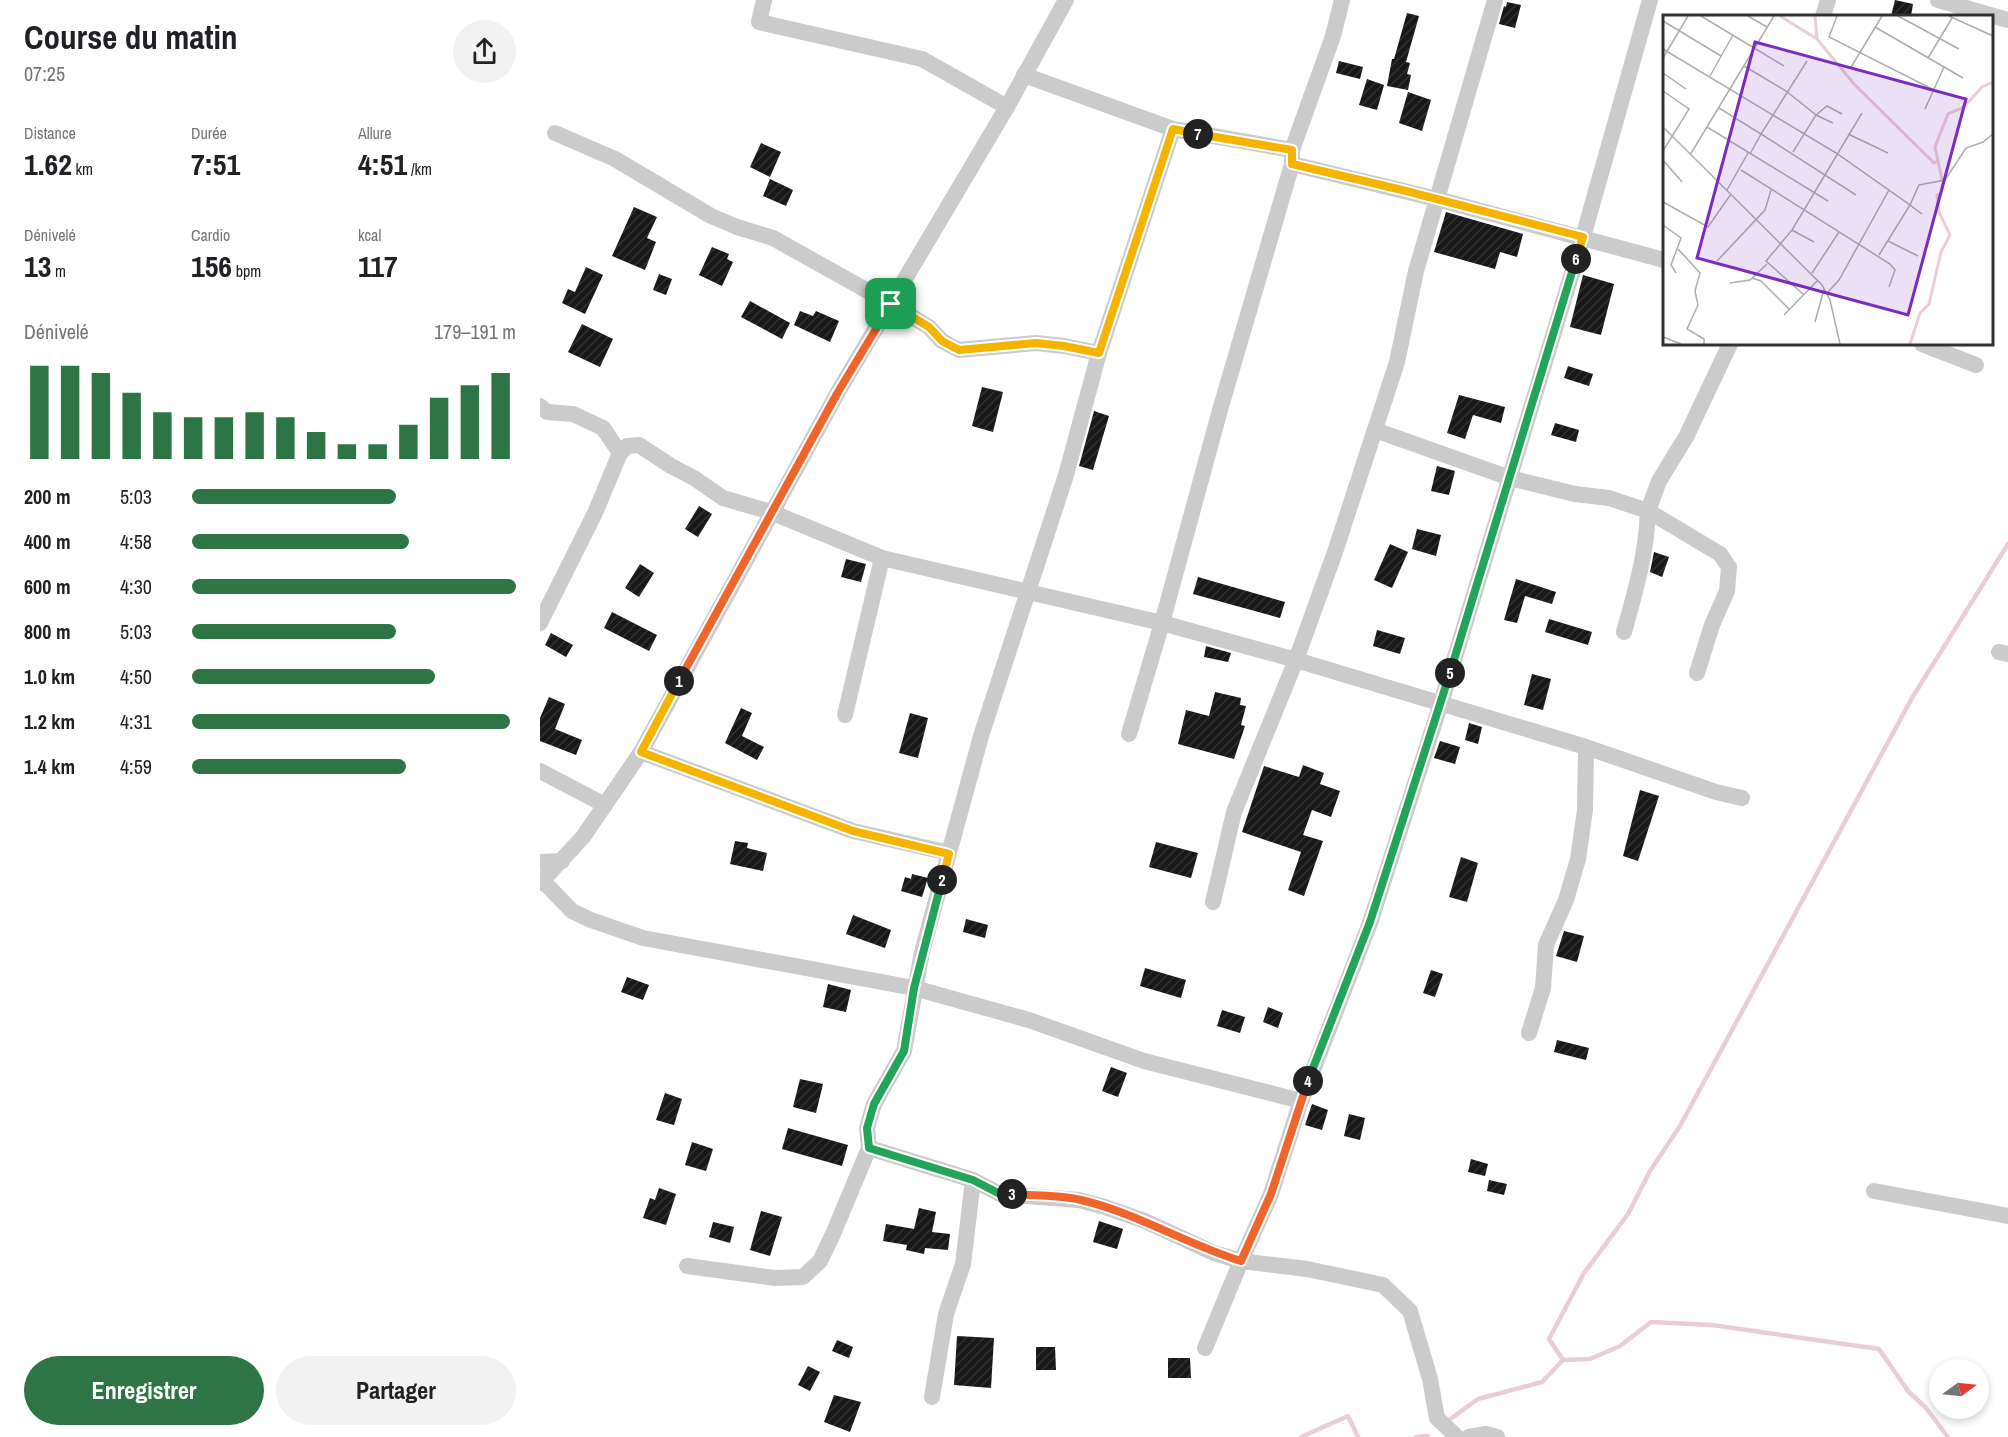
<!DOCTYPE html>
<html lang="fr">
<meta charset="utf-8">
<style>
:root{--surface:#fff;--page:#f2f2f2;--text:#202124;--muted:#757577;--accent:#2e7546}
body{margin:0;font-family:"Archivo Narrow",sans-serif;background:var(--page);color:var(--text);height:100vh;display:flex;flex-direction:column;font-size:22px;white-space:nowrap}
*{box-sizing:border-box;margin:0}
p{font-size:20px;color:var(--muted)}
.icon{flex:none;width:33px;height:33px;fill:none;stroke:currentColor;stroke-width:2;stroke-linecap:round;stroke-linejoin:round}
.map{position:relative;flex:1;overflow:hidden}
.drawer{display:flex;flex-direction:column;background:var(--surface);width:540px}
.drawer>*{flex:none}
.needle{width:39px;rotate:75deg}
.tools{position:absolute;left:1389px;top:1359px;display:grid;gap:12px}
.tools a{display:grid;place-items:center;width:60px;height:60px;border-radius:50%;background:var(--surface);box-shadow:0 3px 9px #0003;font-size:30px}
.pin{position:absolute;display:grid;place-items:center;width:51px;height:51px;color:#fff;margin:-26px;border-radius:12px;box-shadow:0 3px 9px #0006}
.km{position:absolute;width:30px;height:30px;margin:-15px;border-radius:50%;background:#222;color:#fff;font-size:16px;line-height:30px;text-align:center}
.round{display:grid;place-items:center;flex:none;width:63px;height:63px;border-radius:32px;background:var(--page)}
.headline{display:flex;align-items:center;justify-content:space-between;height:102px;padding:0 24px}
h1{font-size:33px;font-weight:700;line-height:45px}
.stats{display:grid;grid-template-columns:repeat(3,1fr);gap:9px;height:102px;padding:6px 24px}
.stats div{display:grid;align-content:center}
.stats b{font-size:30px;font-weight:700}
.stats small{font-size:16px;font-weight:400}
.stats p{font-size:16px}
.chart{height:168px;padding:12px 24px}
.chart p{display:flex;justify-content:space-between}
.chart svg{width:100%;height:108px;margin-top:6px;stroke:var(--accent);stroke-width:6}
.button{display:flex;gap:12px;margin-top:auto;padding:12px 24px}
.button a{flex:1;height:69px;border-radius:36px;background:var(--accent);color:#fff;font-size:24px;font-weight:700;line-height:69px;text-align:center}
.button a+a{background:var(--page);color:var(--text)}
ul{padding:0 24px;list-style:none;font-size:20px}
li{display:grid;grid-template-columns:96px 72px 1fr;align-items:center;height:45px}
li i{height:15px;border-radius:8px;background:var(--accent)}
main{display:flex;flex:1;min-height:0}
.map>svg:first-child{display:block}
</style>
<main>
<section class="drawer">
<div class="headline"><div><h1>Course du matin</h1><p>07:25</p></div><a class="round"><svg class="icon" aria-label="share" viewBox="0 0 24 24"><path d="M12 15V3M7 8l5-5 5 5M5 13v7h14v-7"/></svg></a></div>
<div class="stats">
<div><p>Distance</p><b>1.62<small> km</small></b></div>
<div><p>Durée</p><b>7:51</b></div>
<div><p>Allure</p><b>4:51<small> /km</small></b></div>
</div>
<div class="stats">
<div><p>Dénivelé</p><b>13<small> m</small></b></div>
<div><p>Cardio</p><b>156<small> bpm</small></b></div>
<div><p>kcal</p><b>117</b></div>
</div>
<div class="chart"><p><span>Dénivelé</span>179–191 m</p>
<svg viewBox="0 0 160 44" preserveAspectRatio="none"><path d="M5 44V6M15 44V6M25 44V9M35 44V17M45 44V25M55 44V27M65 44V27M75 44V25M85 44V27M95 44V33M105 44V38M115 44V38M125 44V30M135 44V19M145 44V14M155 44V9"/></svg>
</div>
<ul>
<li><b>200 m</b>5:03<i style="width:63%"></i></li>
<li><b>400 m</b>4:58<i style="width:67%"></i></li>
<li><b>600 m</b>4:30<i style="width:100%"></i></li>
<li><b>800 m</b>5:03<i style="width:63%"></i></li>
<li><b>1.0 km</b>4:50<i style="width:75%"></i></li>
<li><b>1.2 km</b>4:31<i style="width:98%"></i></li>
<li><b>1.4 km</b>4:59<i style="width:66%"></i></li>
</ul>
<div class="button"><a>Enregistrer</a><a>Partager</a></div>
</section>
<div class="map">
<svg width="1468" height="1437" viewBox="0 0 1468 1437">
<defs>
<pattern id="building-hatch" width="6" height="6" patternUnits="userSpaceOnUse" patternTransform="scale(1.5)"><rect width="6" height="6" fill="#181818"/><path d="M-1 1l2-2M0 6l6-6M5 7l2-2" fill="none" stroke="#313131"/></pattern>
</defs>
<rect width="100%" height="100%" fill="#fff"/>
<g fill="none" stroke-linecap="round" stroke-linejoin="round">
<g stroke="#ebced5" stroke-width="4.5">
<polyline points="1023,1360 1050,1359 1080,1346 1111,1322 1172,1325 1339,1349 1368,1391 1386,1408 1408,1437"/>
<polyline points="909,1420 938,1399 1002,1382 1023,1360 1009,1339 1044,1273 1088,1214 1110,1171 1140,1126 1372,698 1468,544"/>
<polyline points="761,1437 808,1416 818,1437"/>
<polyline points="876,1437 888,1436"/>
</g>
</g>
<g fill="url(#building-hatch)">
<polygon points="1355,0 1373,4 1371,16 1351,16"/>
<polygon points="967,2 981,5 975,28 959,24 964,6 966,7"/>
<polygon points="867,13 879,16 866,62 870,63 867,74 871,75 868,90 847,86 852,59 854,59"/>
<polygon points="799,61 823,67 820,79 796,73"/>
<polygon points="827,79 844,85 837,110 819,105"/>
<polygon points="868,92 891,100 882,131 859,123"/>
<polygon points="221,143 241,152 230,177 210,167"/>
<polygon points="230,179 253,190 246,206 223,196"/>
<polygon points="94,207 117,217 107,238 116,242 105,270 72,256"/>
<polygon points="906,212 983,234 977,257 960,252 955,269 894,252"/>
<polygon points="172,247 189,254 187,259 193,262 182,286 159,275"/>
<polygon points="46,267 63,275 45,314 22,303 28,289 35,292"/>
<polygon points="119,274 132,279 126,295 113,290"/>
<polygon points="1043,275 1074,284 1061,335 1030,327"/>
<polygon points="210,301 250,323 242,339 201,317"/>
<polygon points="260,311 273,316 276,311 299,321 290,342 254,325"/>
<polygon points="42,324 73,339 60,367 28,352"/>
<polygon points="1028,366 1053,374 1049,386 1024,378"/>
<polygon points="442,387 463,392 453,432 432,426"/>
<polygon points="919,395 965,407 961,423 933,415 925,439 907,433"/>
<polygon points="554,411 569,416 553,470 539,466"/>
<polygon points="1015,423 1039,430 1036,442 1011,435"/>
<polygon points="897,466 915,471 909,495 891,491"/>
<polygon points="159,506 172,514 158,537 145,529"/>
<polygon points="877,529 901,535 896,556 872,549"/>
<polygon points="850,544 868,552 852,588 834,580"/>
<polygon points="1114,552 1129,557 1122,577 1110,572"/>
<polygon points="306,559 326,564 321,582 301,577"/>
<polygon points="100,564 114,573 99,597 85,588"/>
<polygon points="658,577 745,602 740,618 653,594"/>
<polygon points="976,579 1016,592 1012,604 985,596 977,623 964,620"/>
<polygon points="72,612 117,635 109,651 64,628"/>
<polygon points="1009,619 1052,632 1048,645 1005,632"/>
<polygon points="837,630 865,638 860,654 833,646"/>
<polygon points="11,633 33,645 26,657 5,645"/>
<polygon points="666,646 691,653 688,662 664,657"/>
<polygon points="992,674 1011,679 1003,710 984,705"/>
<polygon points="675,692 701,698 700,705 706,706 701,725 705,726 694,759 638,744 646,710 669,716"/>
<polygon points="9,697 25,704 15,729 42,740 36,755 0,741 0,718"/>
<polygon points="201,708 212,713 202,736 224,747 217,760 185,743"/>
<polygon points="370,713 388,718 378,758 359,753"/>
<polygon points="929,723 942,727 938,744 925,740"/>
<polygon points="900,741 920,747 915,764 894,758"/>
<polygon points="763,765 784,773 780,784 800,791 791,817 772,810 763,835 783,841 764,896 748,890 761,852 702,832 724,766 759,777"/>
<polygon points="1100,790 1119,796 1098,861 1083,856"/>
<polygon points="195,841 208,843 207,848 227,853 223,871 190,864"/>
<polygon points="616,842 658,853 651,878 609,867"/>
<polygon points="921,857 938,863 927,902 909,897"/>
<polygon points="372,874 388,878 382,897 361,891 365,877 371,879"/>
<polygon points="313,915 351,930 345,948 306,934"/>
<polygon points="426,919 448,925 445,938 423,932"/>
<polygon points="1024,931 1044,936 1037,962 1016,956"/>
<polygon points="605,968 646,980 641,998 600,986"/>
<polygon points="891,970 903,974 895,997 883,993"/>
<polygon points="87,977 109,985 103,1000 81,992"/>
<polygon points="288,984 311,990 306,1012 283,1007"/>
<polygon points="728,1007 743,1013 738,1028 723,1022"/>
<polygon points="682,1010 705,1017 700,1033 677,1026"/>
<polygon points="1017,1040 1049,1048 1046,1060 1014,1052"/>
<polygon points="571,1067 587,1073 578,1097 562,1091"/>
<polygon points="260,1079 283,1084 276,1113 253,1107"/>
<polygon points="125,1093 142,1099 134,1125 116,1120"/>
<polygon points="772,1104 788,1110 782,1130 765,1125"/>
<polygon points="809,1114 825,1118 820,1140 804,1136"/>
<polygon points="248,1128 308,1145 302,1166 242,1149"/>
<polygon points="152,1142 173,1149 166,1171 145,1165"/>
<polygon points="931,1159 948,1164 945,1176 928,1172"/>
<polygon points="949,1180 967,1184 964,1195 947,1191"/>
<polygon points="119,1188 136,1194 126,1225 103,1218 110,1198 115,1200"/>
<polygon points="379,1208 396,1212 392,1232 410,1234 408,1250 385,1248 384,1254 366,1250 367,1245 343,1241 346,1224 374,1229"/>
<polygon points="221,1211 242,1217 230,1256 210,1250"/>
<polygon points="559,1221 583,1229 577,1249 553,1242"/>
<polygon points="173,1222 194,1227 190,1243 169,1237"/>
<polygon points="417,1336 454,1338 451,1388 414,1385"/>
<polygon points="297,1340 313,1347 309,1358 292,1351"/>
<polygon points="496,1347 515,1347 516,1370 496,1370"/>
<polygon points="628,1358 650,1358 651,1378 628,1378"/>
<polygon points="268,1366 280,1372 270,1391 258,1385"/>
<polygon points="294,1395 321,1402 310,1432 284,1422"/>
</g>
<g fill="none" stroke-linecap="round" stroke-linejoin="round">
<g stroke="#cbcbcb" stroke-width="16">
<polyline points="224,0 219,22 382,59 467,107"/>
<polyline points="1398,0 1468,20"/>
<polyline points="1283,16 1288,0"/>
<polyline points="484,75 633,129 752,150"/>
<polyline points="15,133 75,159 171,216 197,227 233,238 351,304 389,327 402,341 419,350 496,343 524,346 559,353"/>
<polyline points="752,164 897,199 955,0"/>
<polyline points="1382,344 1436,365"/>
<polyline points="0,406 7,412 33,414 63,428 80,453"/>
<polyline points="835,430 970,478 1035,494 1069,498 1108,511 1119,481 1146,437 1190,344"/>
<polyline points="0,623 55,513 80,453 87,446 99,445 131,466 154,478 183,498 231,512 342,558 622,623 756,660 1046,747 1176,792 1202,798"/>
<path d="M1084 632C1096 589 1106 556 1108 511L1180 554 1189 567 1187 591 1172 625 1157 673"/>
<polyline points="1459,652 1468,654"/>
<polyline points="305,715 342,558"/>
<polyline points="589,734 622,623 680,410 752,164 752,150 793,36 802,0"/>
<polyline points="101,752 313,831 409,853"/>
<polyline points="0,771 65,805"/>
<polyline points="0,862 22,861"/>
<polyline points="3,881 32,911 51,920 103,938 374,988 489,1020 604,1061 761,1101"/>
<polyline points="0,883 43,837 101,752 298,392 467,107 526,0"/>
<polyline points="673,902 694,812 756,660 795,552 857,362 876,271 897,199 1124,260"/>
<polyline points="989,1033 1003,988 1006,945 1026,900 1038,859 1045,810 1046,747"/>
<polyline points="329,1148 433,1180 460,1194 539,1200 565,1207 605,1221 674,1253 701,1261 731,1194 761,1101 830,923 901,703 1043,237 1110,0"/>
<polyline points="1334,1191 1468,1216"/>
<polyline points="147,1266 235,1278 263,1277 280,1261 293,1234 329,1148 327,1128 334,1104 364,1051 382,952 441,736 526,475 559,353 633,129"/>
<polyline points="665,1348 701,1261 767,1269 843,1285 870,1311 890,1379 897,1418 917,1437"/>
<polyline points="392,1397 406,1314 423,1264 433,1180"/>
<polyline points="929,1437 946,1434 957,1437"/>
</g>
</g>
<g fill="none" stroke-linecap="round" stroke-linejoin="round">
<defs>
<polyline id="split-1" points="139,681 298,392 351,304"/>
<polyline id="split-2" points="139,681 101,752 313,831 409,854 402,880"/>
<polyline id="split-3" points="402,880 374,988 364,1051 334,1104 327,1128 329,1148 433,1180 460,1194 472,1194"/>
<path id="split-4" d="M472 1194C495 1196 520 1195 541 1200 597 1213 646 1244 701 1261L731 1194 768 1081"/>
<polyline id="split-5" points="768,1081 830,922 910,673"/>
<polyline id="split-6" points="910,673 1036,259"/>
<polyline id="split-7" points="658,134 752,150 752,164 862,190 1043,237 1036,259"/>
<polyline id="split-8" points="351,304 389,327 402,341 419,350 496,343 524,346 559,353 633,129 658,134"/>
</defs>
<use href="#split-1" stroke="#fff" stroke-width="12"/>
<use href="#split-2" stroke="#fff" stroke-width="12"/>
<use href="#split-3" stroke="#fff" stroke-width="12"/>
<use href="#split-4" stroke="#fff" stroke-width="12"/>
<use href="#split-5" stroke="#fff" stroke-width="12"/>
<use href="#split-6" stroke="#fff" stroke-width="12"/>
<use href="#split-7" stroke="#fff" stroke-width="12"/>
<use href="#split-8" stroke="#fff" stroke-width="12"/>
<use href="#split-1" stroke="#f0652b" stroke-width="8"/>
<use href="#split-2" stroke="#f5b400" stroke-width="8"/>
<use href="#split-3" stroke="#22a559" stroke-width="8"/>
<use href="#split-4" stroke="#f0652b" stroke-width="8"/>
<use href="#split-5" stroke="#22a559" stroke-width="8"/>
<use href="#split-6" stroke="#22a559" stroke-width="8"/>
<use href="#split-7" stroke="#f5b400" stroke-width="8"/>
<use href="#split-8" stroke="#f5b400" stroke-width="8"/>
</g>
<g transform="translate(1123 15)">
<rect width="330" height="330" fill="#fff"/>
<path fill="none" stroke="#ebced5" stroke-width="3" d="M117 1 154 24 191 69 271 148 275 146 279 165M152 1 154 24M275 146 272 132 285 99 301 92 319 72 330 67M247 329 257 298 266 289 278 237 287 220 276 197 274 180 278 179 280 169"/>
<path fill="none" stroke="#adadad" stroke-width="1.5" d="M38 1 121 51M85 1 104 12M174 1 166 22 271 75M235 1 296 34M286 1 330 21M0 6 58 41M212 12 300 63M0 34 173 138 247 190 216 240M0 43 25 1M265 43 289 3M144 46 98 119 193 180M81 51 123 76 153 100 130 137M187 54 219 1M0 58 23 74M47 61 70 20M0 76 26 94 0 136M56 93 98 119 87 139M262 94 281 52M170 108 153 100 164 91 179 99M0 112 159 270 167 285 177 329M44 112 165 186M185 119 225 138M27 140 111 1M0 145 19 167M78 155 227 249 232 255 226 272M64 175 85 138M0 187 45 212 68 179M259 199 247 190 256 170 282 165 303 133 320 127 330 119M0 210 18 223 8 250 13 258M129 215 151 227M225 226 255 241M15 234 37 258 32 276 35 290 24 314 41 324V329M54 246 102 195 108 175M149 258 176 217M89 263 98 266 127 295M67 268 87 265 104 249M164 278 176 265 226 175M141 280 103 246 129 215 199 98M121 300 155 265M152 307 161 274M0 322 18 329"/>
<path fill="#7b2cbf" fill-opacity="0.15" stroke="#7b2cbf" stroke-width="3" d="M92 27 303 84 245 300 34 243Z"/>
<rect width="330" height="330" fill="none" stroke="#313131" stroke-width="3"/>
</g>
</svg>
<div class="tools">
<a><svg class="needle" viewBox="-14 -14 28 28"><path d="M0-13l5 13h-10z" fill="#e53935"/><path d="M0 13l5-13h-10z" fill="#757577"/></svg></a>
</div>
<div class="pin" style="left:351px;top:304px;background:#1e9e55"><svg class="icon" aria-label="arrive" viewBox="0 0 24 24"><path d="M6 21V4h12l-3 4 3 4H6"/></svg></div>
<b class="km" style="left:139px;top:681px">1</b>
<b class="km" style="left:402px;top:880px">2</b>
<b class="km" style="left:472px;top:1194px">3</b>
<b class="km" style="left:768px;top:1081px">4</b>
<b class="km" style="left:910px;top:673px">5</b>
<b class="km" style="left:1036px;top:259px">6</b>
<b class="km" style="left:658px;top:134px">7</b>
</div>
</main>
